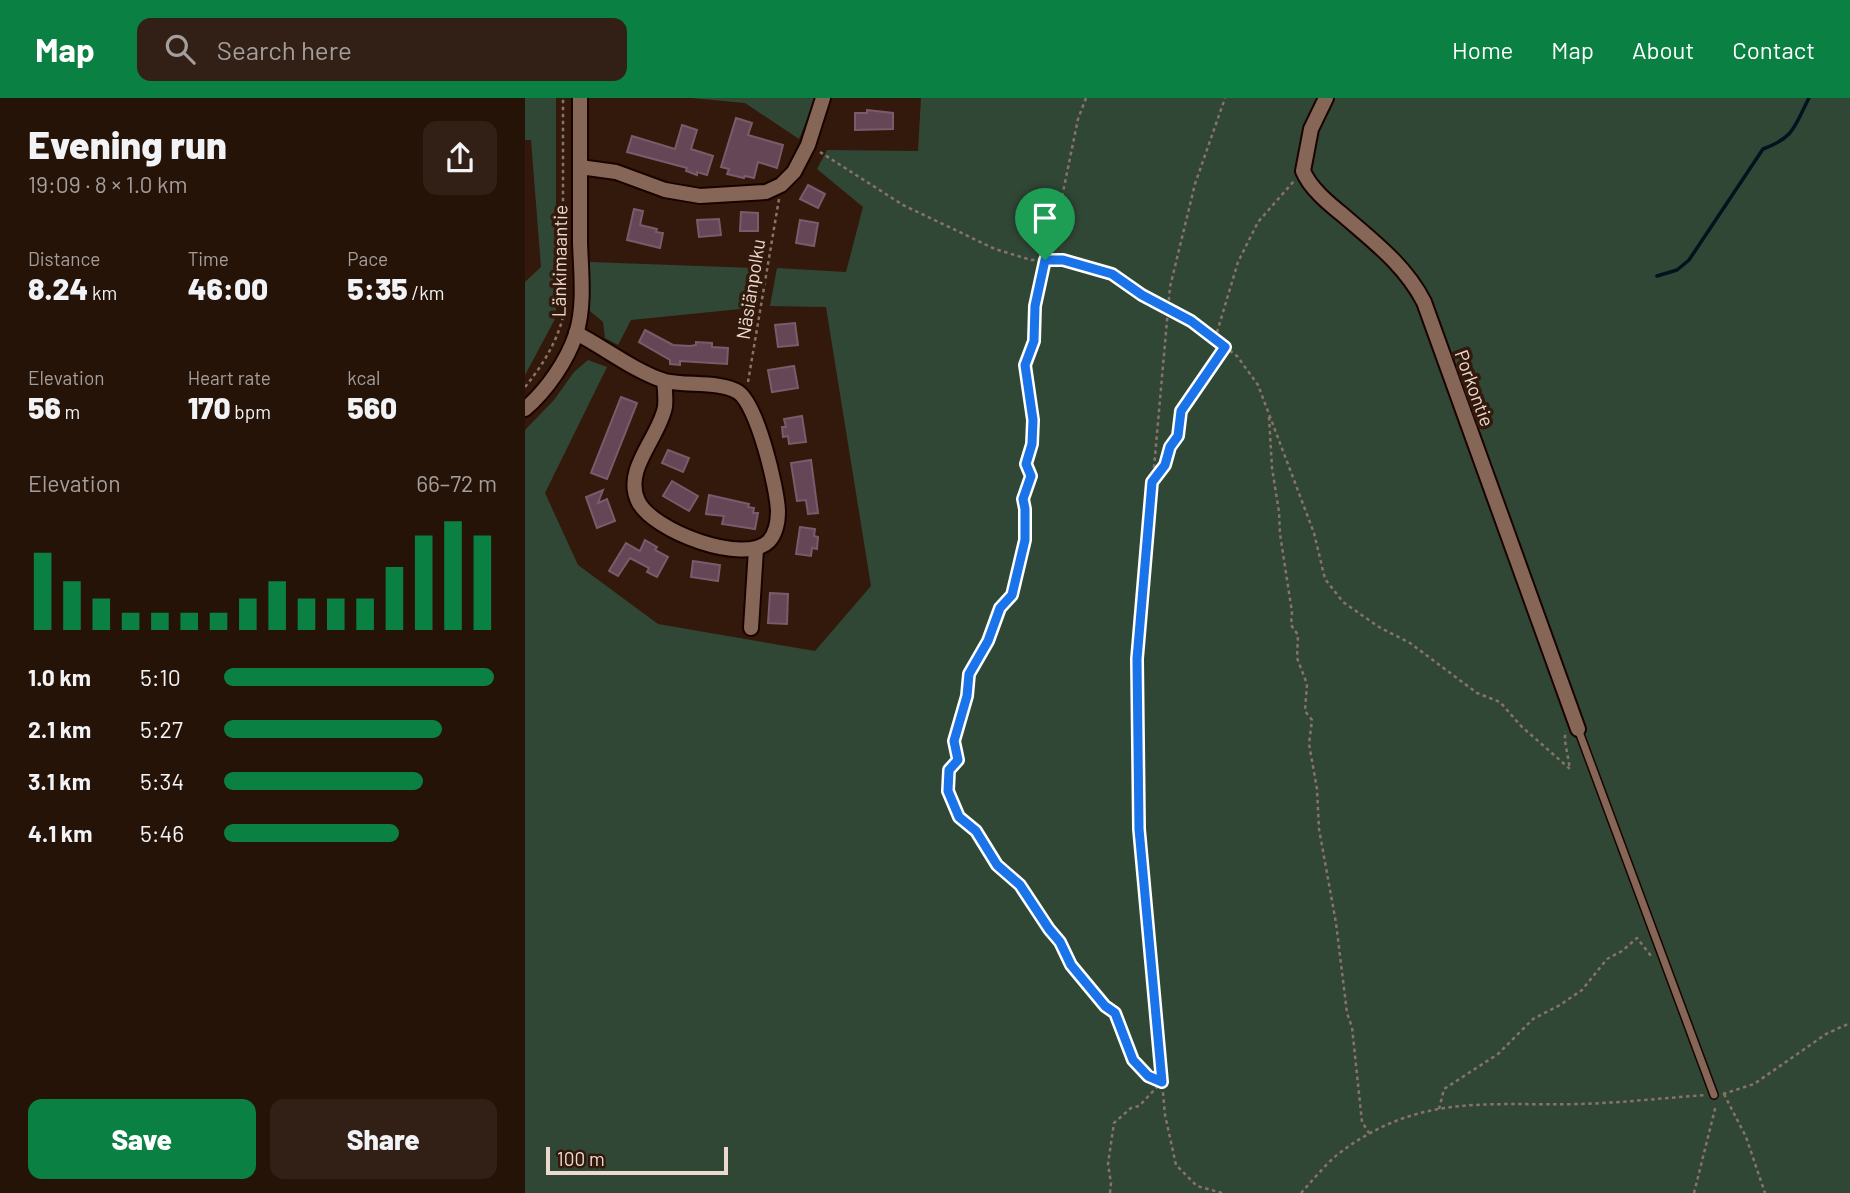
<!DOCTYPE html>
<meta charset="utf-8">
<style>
:root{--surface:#261308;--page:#322016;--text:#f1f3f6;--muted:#a49e9c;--accent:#0b8043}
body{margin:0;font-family:Barlow,sans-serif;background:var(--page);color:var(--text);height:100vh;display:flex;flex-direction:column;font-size:26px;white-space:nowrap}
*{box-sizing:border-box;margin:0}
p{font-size:23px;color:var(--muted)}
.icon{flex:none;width:38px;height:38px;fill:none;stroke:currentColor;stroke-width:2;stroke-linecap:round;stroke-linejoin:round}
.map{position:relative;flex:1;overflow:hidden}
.sheet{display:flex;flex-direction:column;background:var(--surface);width:525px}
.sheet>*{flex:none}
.scale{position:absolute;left:21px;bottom:18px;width:182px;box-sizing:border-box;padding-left:7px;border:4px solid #ecdad1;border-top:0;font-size:19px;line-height:24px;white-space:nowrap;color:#ecdad1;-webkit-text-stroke:5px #33190b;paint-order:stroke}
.pin{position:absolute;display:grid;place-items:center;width:60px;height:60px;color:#fff;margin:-72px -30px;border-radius:50% 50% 50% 0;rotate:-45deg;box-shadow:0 0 7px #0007}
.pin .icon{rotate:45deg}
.round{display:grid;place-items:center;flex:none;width:74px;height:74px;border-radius:14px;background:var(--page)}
.summary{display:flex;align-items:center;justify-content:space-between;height:119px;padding:0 28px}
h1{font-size:38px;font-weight:800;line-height:52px}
.figures{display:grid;grid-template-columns:repeat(3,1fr);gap:10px;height:119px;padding:7px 28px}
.figures div{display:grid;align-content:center}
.figures b{font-size:30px;font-weight:800}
.figures small{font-size:19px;font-weight:400}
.figures p{font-size:19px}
.chart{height:196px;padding:14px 28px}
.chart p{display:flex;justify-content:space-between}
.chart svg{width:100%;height:126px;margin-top:7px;stroke:var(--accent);stroke-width:6}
.primary-button{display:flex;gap:14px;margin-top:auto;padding:14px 28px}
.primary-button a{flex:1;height:80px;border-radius:14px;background:var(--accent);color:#fff;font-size:28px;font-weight:800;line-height:80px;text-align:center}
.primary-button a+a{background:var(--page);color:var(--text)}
ul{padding:0 28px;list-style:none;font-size:23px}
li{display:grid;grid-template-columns:112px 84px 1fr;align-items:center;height:52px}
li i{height:18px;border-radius:9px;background:var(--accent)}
header{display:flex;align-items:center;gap:42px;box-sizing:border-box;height:98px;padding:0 35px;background:var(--accent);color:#fff}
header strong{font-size:33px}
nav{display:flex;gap:38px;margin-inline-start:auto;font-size:24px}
.search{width:490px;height:63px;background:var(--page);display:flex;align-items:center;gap:18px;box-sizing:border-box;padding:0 24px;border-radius:14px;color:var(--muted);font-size:26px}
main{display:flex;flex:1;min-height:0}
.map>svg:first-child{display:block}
</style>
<header>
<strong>Map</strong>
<div class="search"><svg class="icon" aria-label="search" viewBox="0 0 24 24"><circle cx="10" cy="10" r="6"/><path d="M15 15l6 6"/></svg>Search here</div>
<nav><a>Home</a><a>Map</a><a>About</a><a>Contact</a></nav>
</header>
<main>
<section class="sheet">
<div class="summary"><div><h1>Evening run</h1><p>19:09 · 8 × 1.0 km</p></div><a class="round"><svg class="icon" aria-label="share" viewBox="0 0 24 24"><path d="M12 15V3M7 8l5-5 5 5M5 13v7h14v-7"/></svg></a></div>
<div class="figures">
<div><p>Distance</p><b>8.24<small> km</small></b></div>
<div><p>Time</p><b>46:00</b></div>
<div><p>Pace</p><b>5:35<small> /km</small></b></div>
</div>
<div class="figures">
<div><p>Elevation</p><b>56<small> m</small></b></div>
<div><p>Heart rate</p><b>170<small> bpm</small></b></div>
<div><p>kcal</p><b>560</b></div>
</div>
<div class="chart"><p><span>Elevation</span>66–72 m</p>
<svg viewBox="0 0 160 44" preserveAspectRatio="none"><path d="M5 44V17M15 44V27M25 44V33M35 44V38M45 44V38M55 44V38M65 44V38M75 44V33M85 44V27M95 44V33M105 44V33M115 44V33M125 44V22M135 44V11M145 44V6M155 44V11"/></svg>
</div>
<ul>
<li><b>1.0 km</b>5:10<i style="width:99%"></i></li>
<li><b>2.1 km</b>5:27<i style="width:80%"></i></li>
<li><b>3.1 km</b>5:34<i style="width:73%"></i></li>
<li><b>4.1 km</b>5:46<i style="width:64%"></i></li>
</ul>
<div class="primary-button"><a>Save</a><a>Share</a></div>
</section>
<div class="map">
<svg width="1325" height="1095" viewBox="0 0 1325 1095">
<rect width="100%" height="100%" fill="#33190b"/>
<g fill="#314736">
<polygon points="0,0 31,0 31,219 0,277 0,184 16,169 6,42 0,42"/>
<polygon points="166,0 289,0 289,4 274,41 220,5"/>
<polygon points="396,0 1325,0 1325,1095 0,1095 0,332 29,302 49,274 63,262 82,269 20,395 53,467 133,526 290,553 346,488 301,209 245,208 252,170 321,174 338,109 292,71 302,52 393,53"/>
<polygon points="65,164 229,170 225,210 106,222 93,247 80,240 78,224 65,213"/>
</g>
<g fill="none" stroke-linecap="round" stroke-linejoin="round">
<path stroke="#001420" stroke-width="3.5" d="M1132 178 1152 172 1164 162 1238 51C1270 39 1269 29 1284 0"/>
</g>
<g fill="#654657" stroke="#7a5a6b" stroke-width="2">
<polygon points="342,12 368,15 368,31 330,32 330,15 342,15"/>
<polygon points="211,20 227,25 223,37 258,47 252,70 233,64 229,80 220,78 219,80 202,76 204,71 196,69"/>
<polygon points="157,27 172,32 166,51 188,58 182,77 172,74 172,77 161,73 162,70 102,54 107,38 150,51"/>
<polygon points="283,87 300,96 293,110 275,101"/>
<polygon points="109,111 118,113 115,127 132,131 131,134 138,135 135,150 102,142"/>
<polygon points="216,114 233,115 233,133 215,133"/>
<polygon points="194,121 196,137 174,139 172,122"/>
<polygon points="275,122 293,125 289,148 271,145"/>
<polygon points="270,225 273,247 253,249 250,227"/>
<polygon points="120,232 148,247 165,248 171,247 171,244 187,245 187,249 203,250 202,266 155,263 155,267 145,266 145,262 114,244"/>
<polygon points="269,268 273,290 247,294 243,272"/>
<polygon points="96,299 112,305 82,381 66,375"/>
<polygon points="277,318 281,344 264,346 263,338 258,339 257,329 261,329 259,321"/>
<polygon points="143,352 164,360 158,374 137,365"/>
<polygon points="286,362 293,415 283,416 281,402 272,403 266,365"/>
<polygon points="147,383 173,398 164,413 138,398"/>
<polygon points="78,392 73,405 82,401 90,423 72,430 61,399"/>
<polygon points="184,397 224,406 223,409 229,410 228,415 233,415 230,431 197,426 199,418 181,416"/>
<polygon points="275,429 290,431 289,438 293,439 292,451 287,450 286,458 271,456"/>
<polygon points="120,442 132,449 130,452 143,459 132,479 122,474 124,470 105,460 93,478 84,473 101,445 115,453"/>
<polygon points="168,463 195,467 193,483 166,479"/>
<polygon points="245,495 263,496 262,526 243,525"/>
</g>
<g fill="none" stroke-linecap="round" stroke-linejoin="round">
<defs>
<polyline id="service" points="1053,631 1189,997"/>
<g id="minor">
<path d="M801 0 786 31 778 73C785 90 803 105 818 117 849 144 880 167 899 204L1053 631"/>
<polyline points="55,69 91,74 140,92 175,98 241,94 256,87 269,74 283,47 298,0"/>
<path d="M51 235C77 248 112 275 140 283 161 288 195 283 213 294 232 306 252 389 253 413 253 423 251 435 244 443 220 468 127 433 113 403 98 371 134 340 140 309 141 300 140 291 139 283"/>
<path d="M0 311C22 292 42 263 51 236 60 208 56 174 55 145 55 97 55 48 55 0"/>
<polyline points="226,530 231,451"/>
</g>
</defs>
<use href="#service" stroke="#190300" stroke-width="10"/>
<use href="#minor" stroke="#190300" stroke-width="18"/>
<g stroke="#897367" stroke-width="2.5" stroke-dasharray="3.5 3.5" stroke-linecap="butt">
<polyline points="561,0 553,21 537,99 527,129 510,208 509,243 500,267 508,322 507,347 501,366 506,378 498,401 501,410 500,442 487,497 475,510 463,543 444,576 442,598 429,644 433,662 424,672 423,693 434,719 451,733 472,767 495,787 524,831 535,844 546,867 580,908 590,915 608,962 623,978 637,984 614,1008 606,1010 589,1025 583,1066 586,1085 585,1095"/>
<polyline points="295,54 378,107 470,151 506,162 538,162 587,176 617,197 643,209 666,223 712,258 733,287 789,435 800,481 818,504 854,529 885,545 952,595 975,604 996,628 1045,671 1040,643 1040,633"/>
<polyline points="690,241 713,164 733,124 769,83"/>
<polyline points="223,284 254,101"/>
<path d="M0 289C17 268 31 246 38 219V0"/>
<polyline points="744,319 747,370 754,414 755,436 767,514 766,527 773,537 772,560 782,586 780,613 787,622 784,646 792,691 794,731 811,825 822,915 827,929 837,1024 844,1035"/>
<polyline points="628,382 640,367 645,349 653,338 656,313 700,249"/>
<polyline points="1198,996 1229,986 1301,936 1325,925"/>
<polyline points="1199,996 1221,1039 1240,1095"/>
<polyline points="914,1011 919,991 973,956 1008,921 1035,907 1057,892 1082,861 1097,853 1112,840 1126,858"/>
<polyline points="697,1095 672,1088 651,1067 640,1017 614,731 612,561 645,189 670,86 700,0"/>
<path d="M776 1095C788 1082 800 1067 813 1056 894 995 959 1008 1053 1006 1095 1005 1138 1000 1181 997"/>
<polyline points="1169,1095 1191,1007"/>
</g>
<use href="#service" stroke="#866656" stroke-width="7"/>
<use href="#minor" stroke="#866656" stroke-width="14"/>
</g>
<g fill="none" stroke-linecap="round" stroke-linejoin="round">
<defs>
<polygon id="route" points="520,162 538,162 587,176 617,197 666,223 700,249 656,313 653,338 645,349 640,367 627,384 612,561 614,731 637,984 623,978 608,962 590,915 580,908 546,867 535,844 524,831 495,787 472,767 451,733 434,719 423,693 424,672 433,662 429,643 442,598 444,576 463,543 475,510 487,497 500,442 500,411 498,401 506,378 501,366 507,346 508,322 500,267 509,243 510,208"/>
</defs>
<use href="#route" stroke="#fff" stroke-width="14"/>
<use href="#route" stroke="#1a73e8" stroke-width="9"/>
</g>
<g text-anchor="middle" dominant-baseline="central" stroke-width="7" stroke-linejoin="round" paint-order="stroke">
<g font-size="19" fill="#ecdad1" stroke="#33190b">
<text transform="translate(34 163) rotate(-89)">Länkimaantie</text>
<text transform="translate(225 191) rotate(-81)">Näsiänpolku</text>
<text transform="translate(950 290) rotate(70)">Porkontie</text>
</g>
</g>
</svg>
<div class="scale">100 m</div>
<div class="pin" style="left:520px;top:162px;background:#1e9e55"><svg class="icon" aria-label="arrive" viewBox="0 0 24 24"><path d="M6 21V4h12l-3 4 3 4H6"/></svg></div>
</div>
</main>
